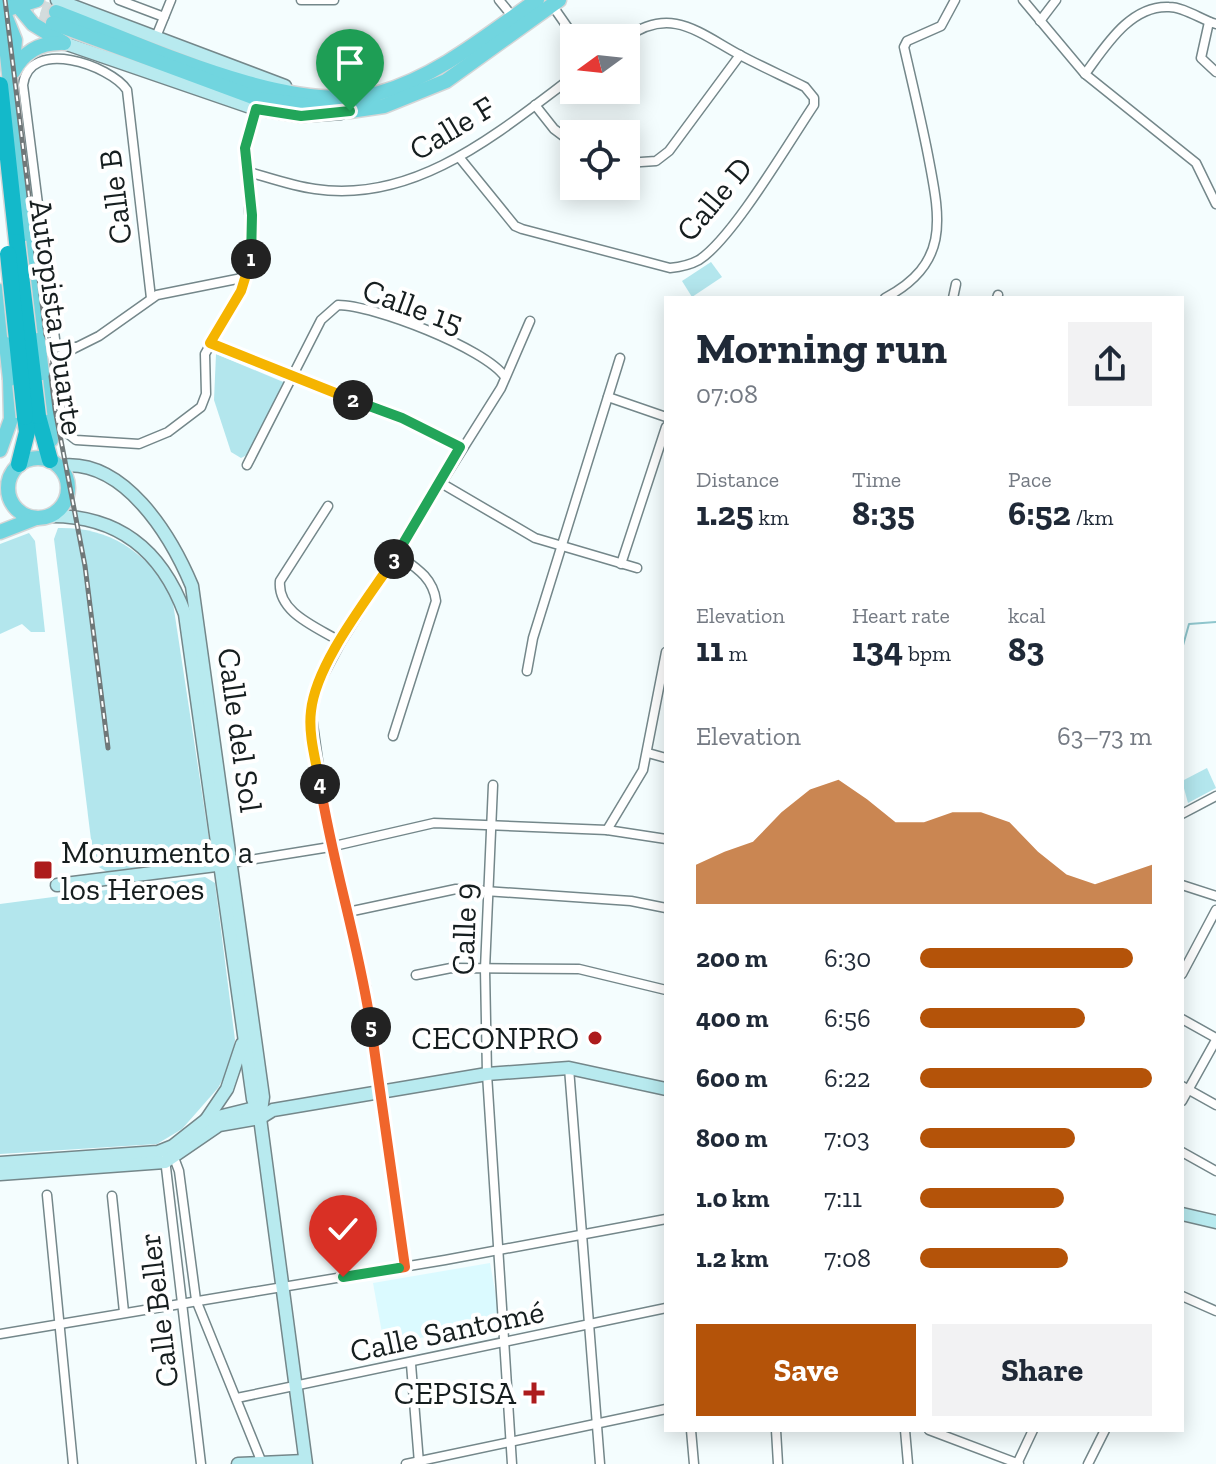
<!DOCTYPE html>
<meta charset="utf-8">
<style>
:root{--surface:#fff;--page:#f2f2f3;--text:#1f2937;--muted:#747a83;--accent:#b45309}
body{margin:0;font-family:"Zilla Slab",serif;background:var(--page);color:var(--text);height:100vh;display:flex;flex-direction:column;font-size:30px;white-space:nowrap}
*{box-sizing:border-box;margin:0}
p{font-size:26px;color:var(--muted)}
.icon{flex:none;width:44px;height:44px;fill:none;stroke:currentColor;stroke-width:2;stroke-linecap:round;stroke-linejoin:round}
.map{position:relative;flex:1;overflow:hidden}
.panel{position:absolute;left:664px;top:296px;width:520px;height:1136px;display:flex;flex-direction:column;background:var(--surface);border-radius:0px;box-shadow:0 4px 20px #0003}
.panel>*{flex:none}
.needle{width:52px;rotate:255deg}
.controls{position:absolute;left:560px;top:24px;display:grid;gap:16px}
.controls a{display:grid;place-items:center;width:80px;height:80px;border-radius:0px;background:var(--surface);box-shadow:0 4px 20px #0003;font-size:40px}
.pin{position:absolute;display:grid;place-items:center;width:68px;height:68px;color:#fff;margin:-82px -34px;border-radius:50% 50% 50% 0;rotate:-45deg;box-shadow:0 0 8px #0007}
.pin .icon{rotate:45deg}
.km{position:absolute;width:40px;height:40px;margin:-20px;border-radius:50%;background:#222;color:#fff;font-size:22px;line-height:40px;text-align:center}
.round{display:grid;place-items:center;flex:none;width:84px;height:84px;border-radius:0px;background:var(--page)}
.overview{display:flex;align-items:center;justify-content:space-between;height:136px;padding:0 32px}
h1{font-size:44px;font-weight:700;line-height:60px}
.metrics{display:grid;grid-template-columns:repeat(3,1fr);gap:12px;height:136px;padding:8px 32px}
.metrics div{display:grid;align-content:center}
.metrics b{font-size:34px;font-weight:700}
.metrics small{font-size:22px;font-weight:400}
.metrics p{font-size:22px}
.chart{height:224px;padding:16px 32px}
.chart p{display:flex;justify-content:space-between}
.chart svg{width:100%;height:144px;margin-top:8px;fill:var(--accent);opacity:.7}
.cta{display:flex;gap:16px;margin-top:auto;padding:16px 32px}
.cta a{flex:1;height:92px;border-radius:0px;background:var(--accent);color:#fff;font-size:32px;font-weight:700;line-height:92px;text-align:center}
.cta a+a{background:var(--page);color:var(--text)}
ul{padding:0 32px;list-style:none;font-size:26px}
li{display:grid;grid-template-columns:128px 96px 1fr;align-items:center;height:60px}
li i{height:20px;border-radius:10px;background:var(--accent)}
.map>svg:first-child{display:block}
</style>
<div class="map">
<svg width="1216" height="1464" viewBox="0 0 1216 1464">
<rect width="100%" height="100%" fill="#f4fdfe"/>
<polygon fill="#dbfaff" points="490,1263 501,1324 384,1344 373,1283"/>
<g fill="#b3e6ed">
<polygon points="711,262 722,277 692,297 682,281"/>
<polygon points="216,354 288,384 259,449 241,458 231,452 214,400"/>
<path d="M58 528C109 527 141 550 171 590L211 852 202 860 107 872 94 864 54 539Z"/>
<polygon points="29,533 35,541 45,632 31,632 22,624 0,634 0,544"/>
<polygon points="1207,768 1216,788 1188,803 1182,781"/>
<polygon points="205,877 215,883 235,1040 230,1066 218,1088 182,1129 157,1144 0,1154 0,904"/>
</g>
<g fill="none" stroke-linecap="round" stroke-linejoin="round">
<polyline stroke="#8fc6cd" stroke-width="2" points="1182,649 1189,624 1216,622"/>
<g stroke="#d3dcdd" stroke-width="14" stroke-dasharray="14 7" stroke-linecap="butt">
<polyline points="22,1 56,12"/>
<polyline points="19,11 53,23"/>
</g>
<defs>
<g id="street">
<polyline points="119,0 164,17"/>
<polyline points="301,0 334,0"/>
<polyline points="499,0 513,17"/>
<polyline points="1023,0 1085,74 1196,163 1216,204"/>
<polyline points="552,5 575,38"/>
<polyline points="1040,21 1056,0"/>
<polyline points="1209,22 1201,58 1216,72"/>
<polyline points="156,37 171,0"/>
<path d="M1085 74C1105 47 1130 5 1169 7 1184 7 1202 20 1216 24"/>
<polyline points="535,105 554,129 574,144"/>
<path d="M459 157 515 226 522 229 670 268C680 267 690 265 699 260 733 238 789 142 814 105V98L805 87C783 76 760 66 738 54 698 32 670 6 626 38"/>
<polyline points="626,163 656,161 669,151 740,55"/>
<path d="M249 172C270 178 293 186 315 189 416 204 499 132 574 76"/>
<path d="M885 298C951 263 940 218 928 155 921 119 912 82 904 47L907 41 941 26 955 0"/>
<polyline points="953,298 956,284"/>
<polyline points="997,298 998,295"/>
<polyline points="210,343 402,418 460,447"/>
<path d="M56 347 23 85C29 37 110 65 127 90L151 298"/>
<polyline points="48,348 76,347"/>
<polyline points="57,359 61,417 67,433 76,440 139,444 168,432 201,407 206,394 205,354 241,291 252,253 245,148 256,109"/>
<polyline points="49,361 99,336 157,295 247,277"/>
<polyline points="608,397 666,417"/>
<path d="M247 465 321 320 338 305C373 305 485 348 505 377"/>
<polyline points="441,483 535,538 637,568"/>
<path d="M328 506 280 581C277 613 317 627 341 642"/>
<polyline points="621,564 666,427"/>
<polyline points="527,671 533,638 620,358"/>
<path d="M393 736 436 601C433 577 415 567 397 554"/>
<polyline points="648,753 666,758"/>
<polyline points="493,785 485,969 487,1074 512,1464"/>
<polyline points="1182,814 1216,796"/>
<polyline points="607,830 643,770 666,652"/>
<polyline points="231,863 330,847 434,823 607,830 666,839"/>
<polyline points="1182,885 1216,896"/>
<polyline points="348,912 456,889 631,901 666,908"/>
<polyline points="1182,974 1216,910"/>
<polyline points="416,975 451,968 579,969 666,990"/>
<polyline points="1182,1019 1216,1038"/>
<polyline points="569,1068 600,1464"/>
<polyline points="1182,1086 1216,1105"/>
<polyline points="1182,1101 1216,1040"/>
<polyline points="1182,1152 1216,1171"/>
<polyline points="173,1155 179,1171 196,1300 262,1463"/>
<polyline points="165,1159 201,1464"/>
<polyline points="47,1195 73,1464"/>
<polyline points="112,1196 124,1312"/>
<polyline points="405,1267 366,987 330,847 311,710 315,691 341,642 501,388 530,321"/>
<polyline points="1182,1296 1216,1311"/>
<polyline points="0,1334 445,1260 666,1219"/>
<polyline points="411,1364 419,1463"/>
<polyline points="237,1398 666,1308"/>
<polyline points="691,1430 694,1464"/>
<polyline points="776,1430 778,1464"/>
<polyline points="905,1430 908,1464"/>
<polyline points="929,1430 1019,1464"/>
<polyline points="406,1464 666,1409"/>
<polyline points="1017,1464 1033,1430"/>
<polyline points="1088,1464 1105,1430"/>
</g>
<g id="secondary">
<polyline points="57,0 285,86"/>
<polyline points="64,43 256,109 301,116 341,113"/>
<path d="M59 466C124 457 171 536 192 586L263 1097 260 1118 306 1464"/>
<path d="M49 516C119 515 162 551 185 614L253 1099 260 1118"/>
<polyline points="57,885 224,864"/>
<polyline points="206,1120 227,1089 242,1044"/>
<polyline points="0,1163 158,1152 173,1146 206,1120 259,1107"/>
<polyline points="0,1174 165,1162 219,1125 260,1118 273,1110 487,1074 569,1068 666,1089"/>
<polyline points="1182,1214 1216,1222"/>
<polyline points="238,1464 305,1461"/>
</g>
<g id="primary">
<polyline points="1,0 38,340"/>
<polyline points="13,0 33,24 64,43"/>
<polyline points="11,8 37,0"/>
<path d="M56 12C142 44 290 117 379 93 438 76 487 35 537 0"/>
<polyline points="5,15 15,40 13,64"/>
<polyline points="53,23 258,99 350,111 384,106 446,81 559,0"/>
<path d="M13 72C23 53 39 43 60 43"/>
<polyline points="0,291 6,344"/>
<polyline points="42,373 51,440"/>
<polyline points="0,450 11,419 10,379"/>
<circle cx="38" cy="488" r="30"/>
<polyline points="0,532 36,518"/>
</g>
<g id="highway">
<polyline points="0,85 17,242"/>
<polyline points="38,416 50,460"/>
<polyline points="19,464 27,432 25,417"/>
</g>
</defs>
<use href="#street" stroke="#74878a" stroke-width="11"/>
<use href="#secondary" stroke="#74878a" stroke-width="15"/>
<use href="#primary" stroke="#d5d6d7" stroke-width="17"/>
<use href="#highway" stroke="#d5d6d7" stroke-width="19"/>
<use href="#street" stroke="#fff" stroke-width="8"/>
<use href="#secondary" stroke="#b8eaef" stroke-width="12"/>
<use href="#primary" stroke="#71d5df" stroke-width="14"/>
<use href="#highway" stroke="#13b9ca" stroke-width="16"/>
<defs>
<polyline id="rail" points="5,0 55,409 85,566 108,748"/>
</defs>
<use href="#rail" stroke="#707879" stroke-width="5"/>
<use href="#rail" stroke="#fff" stroke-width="2" stroke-dasharray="6" stroke-linecap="butt"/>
<defs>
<g id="primary-bridge">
<polyline points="38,340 42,373"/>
<polyline points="6,344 10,379"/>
</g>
<g id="highway-bridge">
<polyline points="17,242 38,416"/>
<polyline points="8,254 25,417"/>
</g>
</defs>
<use href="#primary-bridge" stroke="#d5d6d7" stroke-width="17" stroke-linecap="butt"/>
<use href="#highway-bridge" stroke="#d5d6d7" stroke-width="19" stroke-linecap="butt"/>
<use href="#primary-bridge" stroke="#71d5df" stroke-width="14"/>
<use href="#highway-bridge" stroke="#13b9ca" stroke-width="16"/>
</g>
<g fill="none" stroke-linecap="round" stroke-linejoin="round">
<defs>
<polyline id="split-1" points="251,259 252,215 245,148 256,109 301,116 350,111"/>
<polyline id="split-2" points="251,259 241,291 210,343 353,400"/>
<polyline id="split-3" points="353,400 402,418 460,447 394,559"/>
<path id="split-4" d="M320 784C316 761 308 735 311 711 316 663 367 600 394 559"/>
<path id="split-5" d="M320 784C333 866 359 945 371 1027"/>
<polyline id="split-6" points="371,1027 405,1267 399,1268"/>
<polyline id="split-7" points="343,1277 399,1268"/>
</defs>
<use href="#split-1" stroke="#fff" stroke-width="16"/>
<use href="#split-2" stroke="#fff" stroke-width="16"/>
<use href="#split-3" stroke="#fff" stroke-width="16"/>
<use href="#split-4" stroke="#fff" stroke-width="16"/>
<use href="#split-5" stroke="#fff" stroke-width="16"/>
<use href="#split-6" stroke="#fff" stroke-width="16"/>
<use href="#split-7" stroke="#fff" stroke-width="16"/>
<use href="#split-1" stroke="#22a559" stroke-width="10"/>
<use href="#split-2" stroke="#f5b400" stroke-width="10"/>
<use href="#split-3" stroke="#22a559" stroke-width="10"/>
<use href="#split-4" stroke="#f5b400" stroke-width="10"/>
<use href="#split-5" stroke="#f0652b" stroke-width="10"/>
<use href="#split-6" stroke="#f0652b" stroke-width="10"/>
<use href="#split-7" stroke="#22a559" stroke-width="10"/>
</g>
<g fill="#ad1b1c" stroke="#fff" stroke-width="3">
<rect x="33" y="860" width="20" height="20" rx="4"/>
<circle cx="595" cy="1038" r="8"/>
<path d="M530 1381h8v8h8v8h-8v8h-8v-8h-8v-8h8z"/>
</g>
<g text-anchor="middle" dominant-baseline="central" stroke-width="8" stroke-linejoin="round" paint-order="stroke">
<g font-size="32" fill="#161e1f" stroke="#fff">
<text transform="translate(452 128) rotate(-31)">Calle F</text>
<text transform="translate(115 197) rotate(-97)">Calle B</text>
<text transform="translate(714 199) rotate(-50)">Calle D</text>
<text transform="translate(413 306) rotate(20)">Calle 15</text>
<text transform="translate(57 317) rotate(82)">Autopista Duarte</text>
<text transform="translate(240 730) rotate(82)">Calle del Sol</text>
<text transform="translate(464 929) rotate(-88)">Calle 9</text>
<text transform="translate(158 1310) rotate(-97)">Calle Beller</text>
<text transform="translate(447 1331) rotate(-12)">Calle Santomé</text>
</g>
<g font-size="32" fill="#161e1f" stroke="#fff" text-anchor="end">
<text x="61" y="852" text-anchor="start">Monumento a<tspan x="61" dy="37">los Heroes</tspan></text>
<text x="579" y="1038">CECONPRO</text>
<text x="516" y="1393">CEPSISA</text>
</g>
</g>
</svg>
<div class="controls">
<a><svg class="needle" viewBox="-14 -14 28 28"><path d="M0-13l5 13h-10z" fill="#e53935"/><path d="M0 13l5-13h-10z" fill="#747a83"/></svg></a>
<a><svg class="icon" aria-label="locate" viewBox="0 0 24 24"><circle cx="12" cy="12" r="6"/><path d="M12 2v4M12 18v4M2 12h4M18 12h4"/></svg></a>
</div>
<div class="pin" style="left:350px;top:111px;background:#1e9e55"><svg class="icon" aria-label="arrive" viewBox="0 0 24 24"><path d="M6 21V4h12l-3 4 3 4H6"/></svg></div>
<div class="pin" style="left:343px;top:1277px;background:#d93025"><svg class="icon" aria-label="check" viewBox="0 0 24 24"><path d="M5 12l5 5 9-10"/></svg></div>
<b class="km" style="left:251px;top:259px">1</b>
<b class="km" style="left:353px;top:400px">2</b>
<b class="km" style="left:394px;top:559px">3</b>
<b class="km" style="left:320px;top:784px">4</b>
<b class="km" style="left:371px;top:1027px">5</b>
<section class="panel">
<div class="overview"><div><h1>Morning run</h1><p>07:08</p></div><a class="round"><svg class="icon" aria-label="share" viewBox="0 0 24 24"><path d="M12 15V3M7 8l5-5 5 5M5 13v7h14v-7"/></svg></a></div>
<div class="metrics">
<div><p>Distance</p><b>1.25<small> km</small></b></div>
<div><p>Time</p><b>8:35</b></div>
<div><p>Pace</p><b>6:52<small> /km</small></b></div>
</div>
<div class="metrics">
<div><p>Elevation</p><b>11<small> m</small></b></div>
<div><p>Heart rate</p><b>134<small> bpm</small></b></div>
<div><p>kcal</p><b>83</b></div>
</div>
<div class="chart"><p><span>Elevation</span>63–73 m</p>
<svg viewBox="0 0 160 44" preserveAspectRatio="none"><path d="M0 44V32L10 28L20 25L30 16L40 9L50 6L60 12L70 19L80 19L90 16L100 16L110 19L120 28L130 35L140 38L150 35L160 32V44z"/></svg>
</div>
<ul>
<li><b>200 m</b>6:30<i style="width:92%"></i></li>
<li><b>400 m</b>6:56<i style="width:71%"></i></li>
<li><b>600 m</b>6:22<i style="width:100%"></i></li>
<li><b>800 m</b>7:03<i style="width:67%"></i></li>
<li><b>1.0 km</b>7:11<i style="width:62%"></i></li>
<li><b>1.2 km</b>7:08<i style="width:64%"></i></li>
</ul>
<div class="cta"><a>Save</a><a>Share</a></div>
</section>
</div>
